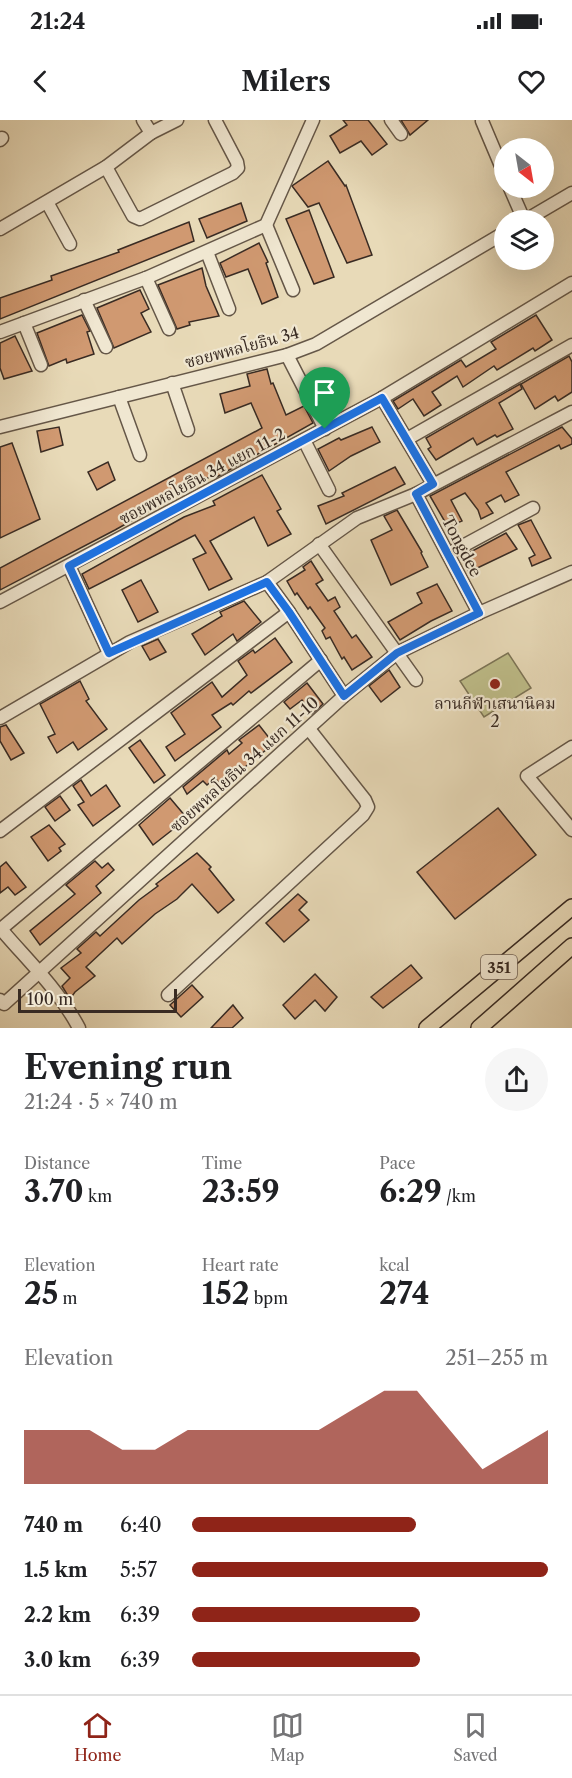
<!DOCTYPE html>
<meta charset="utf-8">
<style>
:root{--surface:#fff;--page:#f6f6f6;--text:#202124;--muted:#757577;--line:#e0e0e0;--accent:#8f2418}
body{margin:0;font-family:"Libre Caslon Text","Noto Serif Thai",serif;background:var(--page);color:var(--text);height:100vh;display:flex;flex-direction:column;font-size:22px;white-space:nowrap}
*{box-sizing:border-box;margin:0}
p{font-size:20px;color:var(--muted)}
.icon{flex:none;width:33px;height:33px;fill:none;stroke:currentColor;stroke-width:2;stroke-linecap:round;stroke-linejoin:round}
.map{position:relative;height:908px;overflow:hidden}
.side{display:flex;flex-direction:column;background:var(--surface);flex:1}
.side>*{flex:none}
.needle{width:39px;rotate:149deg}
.controls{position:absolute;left:494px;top:18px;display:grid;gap:12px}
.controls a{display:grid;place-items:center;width:60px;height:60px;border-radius:50%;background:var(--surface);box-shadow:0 6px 24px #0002;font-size:30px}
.scale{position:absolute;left:18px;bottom:15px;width:159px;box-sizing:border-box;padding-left:6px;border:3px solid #392b23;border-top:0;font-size:16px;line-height:21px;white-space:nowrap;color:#392b23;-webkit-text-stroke:4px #f0e7d1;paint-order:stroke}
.pin{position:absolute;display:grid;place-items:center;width:51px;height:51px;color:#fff;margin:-62px -26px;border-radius:50% 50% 50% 0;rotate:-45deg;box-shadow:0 0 6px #0007}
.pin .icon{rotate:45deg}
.round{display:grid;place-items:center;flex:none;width:63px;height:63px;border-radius:32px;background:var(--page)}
.summary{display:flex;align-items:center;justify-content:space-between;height:102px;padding:0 24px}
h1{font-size:33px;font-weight:800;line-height:45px}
.figures{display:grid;grid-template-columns:repeat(3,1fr);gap:9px;height:102px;padding:6px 24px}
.figures div{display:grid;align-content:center}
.figures b{font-size:30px;font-weight:800}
.figures small{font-size:16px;font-weight:400}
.figures p{font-size:16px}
.chart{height:168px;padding:12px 24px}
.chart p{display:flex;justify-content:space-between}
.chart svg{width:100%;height:108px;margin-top:6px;fill:var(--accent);opacity:.7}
ul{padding:0 24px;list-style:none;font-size:20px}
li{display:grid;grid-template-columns:96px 72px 1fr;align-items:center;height:45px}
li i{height:15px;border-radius:8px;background:var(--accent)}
.status{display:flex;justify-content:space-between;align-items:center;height:42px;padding:0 30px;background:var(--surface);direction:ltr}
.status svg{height:16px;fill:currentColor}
header{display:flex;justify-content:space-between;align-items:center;height:78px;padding:0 24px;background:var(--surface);font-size:27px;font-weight:800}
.tab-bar{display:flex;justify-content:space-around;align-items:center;height:84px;border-top:2px solid var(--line);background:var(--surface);font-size:16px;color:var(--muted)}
.tab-bar a{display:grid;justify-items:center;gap:3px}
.tab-bar .active{color:var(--accent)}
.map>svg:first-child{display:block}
</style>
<div class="status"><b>21:24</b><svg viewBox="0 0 49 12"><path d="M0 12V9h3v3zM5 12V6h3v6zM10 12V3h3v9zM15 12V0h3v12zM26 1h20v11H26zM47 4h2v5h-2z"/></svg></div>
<header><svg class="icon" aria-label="back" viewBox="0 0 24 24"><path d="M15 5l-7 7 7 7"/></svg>Milers<svg class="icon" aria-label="heart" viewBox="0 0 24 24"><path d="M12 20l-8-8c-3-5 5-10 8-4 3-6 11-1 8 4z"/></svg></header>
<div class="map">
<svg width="572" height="908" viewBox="0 0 572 908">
<rect width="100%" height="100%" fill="#e8dab8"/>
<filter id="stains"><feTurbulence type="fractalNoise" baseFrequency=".00333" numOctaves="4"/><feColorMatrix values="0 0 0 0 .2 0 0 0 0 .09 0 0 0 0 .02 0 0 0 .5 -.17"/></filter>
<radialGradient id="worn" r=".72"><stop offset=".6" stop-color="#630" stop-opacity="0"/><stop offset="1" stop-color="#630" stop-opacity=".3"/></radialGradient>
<polygon fill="#bebd89" stroke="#7c7456" stroke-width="1.5" points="508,533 531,568 484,597 460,561"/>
<g fill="#d09971" stroke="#392b23" stroke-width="1.5">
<polygon points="343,0 368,0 387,24 372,35 361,21 340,33 330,16 347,5"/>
<polygon points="401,0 428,0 410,15"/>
<polygon points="328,41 345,66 346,65 372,135 347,143 319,83 308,87 292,66"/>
<polygon points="241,83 247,101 207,118 199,99"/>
<polygon points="309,90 334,157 314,164 286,99"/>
<polygon points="189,102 194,121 0,199 0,178 52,160 51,156 119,132 118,130"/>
<polygon points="259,123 268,142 266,143 278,177 262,184 248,149 226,157 220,143"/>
<polygon points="202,148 206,166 219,196 189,202 190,205 177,209 158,165"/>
<polygon points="140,170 149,189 141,193 151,212 114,228 97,188"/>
<polygon points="82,195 90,211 87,212 94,234 67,243 66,239 49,246 37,213"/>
<polygon points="536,195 552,220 535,231 533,228 497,250 494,246 463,267 457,256 432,272 441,285 424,296 413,279 398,289 393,281 461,240 466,247 496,229 491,222"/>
<polygon points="15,216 32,251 4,259 0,248 0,223"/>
<polygon points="569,236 572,242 572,272 558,281 555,276 535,289 521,264"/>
<polygon points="267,249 271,264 273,263 286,295 304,286 313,303 215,358 213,355 115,410 0,470 0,448 262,308 251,283 225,293 220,274 250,266 247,254"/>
<polygon points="520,264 522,269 499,283 513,309 497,317 495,315 477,325 473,318 436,340 428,329 431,327 426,318"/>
<polygon points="59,307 63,325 41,332 37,311"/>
<polygon points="372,307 380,322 351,336 329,351 318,329 339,318 341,320"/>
<polygon points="562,307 572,319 572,324 561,329 559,325 506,352 519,375 505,382 501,375 486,383 493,393 481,399 478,390 465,373 451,380 462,401 448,407 430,376"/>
<polygon points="12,323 40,399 0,418 0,327"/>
<polygon points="108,342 115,360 97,370 88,352"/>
<polygon points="395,347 405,364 326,404 318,386 344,376 342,373"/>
<polygon points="262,355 281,389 277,391 291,414 268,426 254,397 210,421 232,459 209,470 193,439 206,433 195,415 89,469 82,454 184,397 215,385 213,381"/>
<polygon points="397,390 422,432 421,433 428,447 391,465 371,420 392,410 384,396"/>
<polygon points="531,400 551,438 532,446 529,438 535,435 518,405"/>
<polygon points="506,413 517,429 469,452 461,437"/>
<polygon points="311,441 323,460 316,464 328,481 335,477 340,487 334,491 352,518 356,515 372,537 352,550 344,537 342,539 330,517 326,519 322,511 325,508 310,487 308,489 297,473 295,475 287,461 305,450 303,447"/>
<polygon points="141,460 158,492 138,502 122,470"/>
<polygon points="437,464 452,491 431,501 400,520 388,502 422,483 417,473"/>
<polygon points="244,481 261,502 237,521 233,514 205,535 192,514 222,496 220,492"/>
<polygon points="275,518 292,542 251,573 249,571 233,585 231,583 212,595 221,607 175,641 166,627 185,614 171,593 212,562 222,577 247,555 238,541 253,530 255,533"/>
<polygon points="158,519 166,532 150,540 142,526"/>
<polygon points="389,550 400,567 381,582 369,566"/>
<polygon points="80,561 89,579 86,581 107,609 78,630 73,622 57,633 48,617 55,614 40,584"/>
<polygon points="307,563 323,584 312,594 302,580 290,589 284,582"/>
<polygon points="6,605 24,633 11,640 0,621 0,607"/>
<polygon points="259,605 274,624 254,639 234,657 231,654 220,664 215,658 207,665 203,661 187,674 183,667 227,630 229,634 242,623 239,620"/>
<polygon points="140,620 165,655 154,663 129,628"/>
<polygon points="81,660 91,676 106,665 120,686 93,706 78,685 84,682 73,666"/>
<polygon points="60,676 70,690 55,701 45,687"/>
<polygon points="170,678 186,697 176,707 153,725 139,705"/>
<polygon points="498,688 536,735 455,799 417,752"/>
<polygon points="49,705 65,724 59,728 61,731 48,741 31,717"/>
<polygon points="197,733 211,747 209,749 234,780 218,793 192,764 177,779 155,794 122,824 117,818 86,847 95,856 75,872 70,879 62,866 70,858 61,848 81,833 77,829 96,812 100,816 139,780 158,766 156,764"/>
<polygon points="95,741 102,748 108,743 114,750 96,766 101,773 40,825 30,811 75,774 66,765"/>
<polygon points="6,742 26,767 15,775 8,767 0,773 0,747"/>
<polygon points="298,774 307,782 299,790 309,800 284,822 266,803"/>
<polygon points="411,845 422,858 383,888 371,877"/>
<polygon points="315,854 337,877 325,891 315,880 295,899 283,885"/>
<polygon points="192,865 203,877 181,897 170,885"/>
<polygon points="233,885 243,898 232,908 211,908"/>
</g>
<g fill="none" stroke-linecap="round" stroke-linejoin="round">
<defs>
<g id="minor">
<polyline points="143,0 151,13"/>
<polyline points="391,0 401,14"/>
<polyline points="482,1 504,53"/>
<polyline points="0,20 2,18"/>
<polyline points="106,47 133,96 140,99 233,53 238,48 237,42 215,0"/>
<polyline points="510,68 524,100"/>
<polyline points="47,82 70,124"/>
<polyline points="526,100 572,73"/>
<polyline points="266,105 293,170"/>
<polyline points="0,109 106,47 151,13 177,0"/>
<polyline points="207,132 229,189"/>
<polyline points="146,158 169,209"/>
<polyline points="84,180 106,227"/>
<polyline points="24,203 41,245"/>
<polyline points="0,212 146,158 266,105 313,0"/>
<polyline points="287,235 325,309"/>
<polyline points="172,263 188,310"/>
<polyline points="119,277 140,335"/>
<polyline points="382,278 433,364"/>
<polyline points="0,307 287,235 316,224 504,113"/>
<polyline points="407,319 572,225"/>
<polyline points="304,320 329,370"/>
<polyline points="416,374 479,493"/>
<polyline points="319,424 416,560"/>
<polyline points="448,434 533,388"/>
<polyline points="69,446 109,533"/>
<polyline points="267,462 289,492 344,576"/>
<polyline points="0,482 382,278 572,163"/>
<polyline points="0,598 130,522 267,462 357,398 416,374 572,292"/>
<polyline points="572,627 527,656 572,710"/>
<polyline points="0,711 289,492"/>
<path d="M0 808C28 841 59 870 79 908"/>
<polyline points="1,809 321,540"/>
<polyline points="168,875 363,695 368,687 365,680 309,609"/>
<polyline points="0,880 4,884 344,576 397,533 479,493 572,452"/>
</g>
<g id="major">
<polyline points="427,908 572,787"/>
<polyline points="479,908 572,826"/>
</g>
</defs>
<use href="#minor" stroke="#655748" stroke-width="15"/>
<use href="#major" stroke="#392b23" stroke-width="18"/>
<use href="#minor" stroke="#f0e7d1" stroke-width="12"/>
<use href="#major" stroke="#e8dab8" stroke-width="15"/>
</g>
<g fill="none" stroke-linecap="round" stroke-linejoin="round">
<defs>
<polygon id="route" points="382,278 433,364 416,374 479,493 397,533 344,576 289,492 267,462 109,533 69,446"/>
</defs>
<use href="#route" stroke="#fff" stroke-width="12"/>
<use href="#route" stroke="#1a73e8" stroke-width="8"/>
</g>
<circle fill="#8f2418" stroke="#f0e7d1" stroke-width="2" cx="495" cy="564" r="6"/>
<g text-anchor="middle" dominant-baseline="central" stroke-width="4.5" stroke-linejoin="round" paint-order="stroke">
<rect fill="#f0e7d1" stroke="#706357" stroke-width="1.5" x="481" y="835" width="36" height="24" rx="4.5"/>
<g font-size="15" font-weight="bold" fill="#392b23">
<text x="499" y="847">351</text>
</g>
<g font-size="16" fill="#392b23" stroke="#f0e7d1">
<text transform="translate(242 227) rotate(-15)">ซอยพหลโยธิน 34</text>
<text transform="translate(202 356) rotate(-28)">ซอยพหลโยธิน 34 แยก 11-2</text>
<text transform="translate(462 426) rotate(62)">Tongdee</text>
<text transform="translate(244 644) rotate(-42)">ซอยพหลโยธิน 34 แยก 11-10</text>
</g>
<g font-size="16" fill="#392b23" stroke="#f0e7d1">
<text x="495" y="583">ลานกีฬาเสนานิคม<tspan x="495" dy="18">2</tspan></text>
</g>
</g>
<rect width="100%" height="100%" filter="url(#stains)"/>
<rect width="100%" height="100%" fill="url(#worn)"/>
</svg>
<div class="controls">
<a><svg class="needle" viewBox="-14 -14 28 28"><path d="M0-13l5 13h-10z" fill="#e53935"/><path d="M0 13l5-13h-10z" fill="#757577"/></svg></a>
<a><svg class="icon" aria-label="layers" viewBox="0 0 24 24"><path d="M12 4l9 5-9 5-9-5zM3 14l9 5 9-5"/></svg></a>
</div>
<div class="scale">100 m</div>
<div class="pin" style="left:325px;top:309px;background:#1e9e55"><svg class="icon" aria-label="arrive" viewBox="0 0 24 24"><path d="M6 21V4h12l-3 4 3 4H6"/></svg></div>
</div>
<section class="side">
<div class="summary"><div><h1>Evening run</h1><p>21:24 · 5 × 740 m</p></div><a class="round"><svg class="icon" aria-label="share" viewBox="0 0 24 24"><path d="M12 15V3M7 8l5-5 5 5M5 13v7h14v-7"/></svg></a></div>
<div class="figures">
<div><p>Distance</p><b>3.70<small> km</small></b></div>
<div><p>Time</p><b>23:59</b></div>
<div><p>Pace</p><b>6:29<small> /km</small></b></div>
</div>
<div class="figures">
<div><p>Elevation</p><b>25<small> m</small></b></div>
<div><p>Heart rate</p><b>152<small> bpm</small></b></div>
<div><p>kcal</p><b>274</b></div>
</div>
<div class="chart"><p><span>Elevation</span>251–255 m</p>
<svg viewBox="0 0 160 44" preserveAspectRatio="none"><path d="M0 44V22L10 22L20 22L30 30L40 30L50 22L60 22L70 22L80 22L90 22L100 14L110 6L120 6L130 22L140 38L150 30L160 22V44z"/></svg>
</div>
<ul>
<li><b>740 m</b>6:40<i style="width:63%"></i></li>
<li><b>1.5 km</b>5:57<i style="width:100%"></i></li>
<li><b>2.2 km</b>6:39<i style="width:64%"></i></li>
<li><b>3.0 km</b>6:39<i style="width:64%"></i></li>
</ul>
</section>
<nav class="tab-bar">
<a class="active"><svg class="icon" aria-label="home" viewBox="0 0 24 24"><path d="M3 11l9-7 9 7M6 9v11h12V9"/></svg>Home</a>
<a><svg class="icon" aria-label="map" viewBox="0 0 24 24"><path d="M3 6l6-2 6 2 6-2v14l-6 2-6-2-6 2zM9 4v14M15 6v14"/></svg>Map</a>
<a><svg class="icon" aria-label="saved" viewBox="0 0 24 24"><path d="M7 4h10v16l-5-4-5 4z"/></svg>Saved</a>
</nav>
